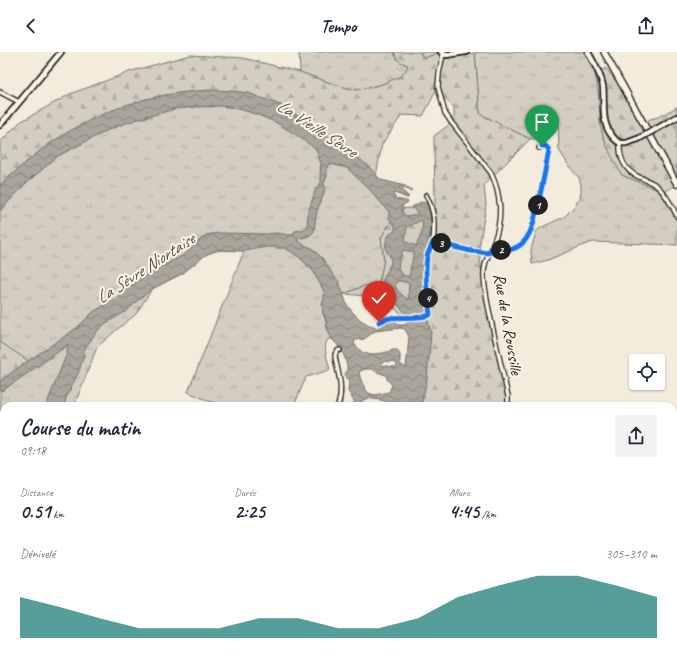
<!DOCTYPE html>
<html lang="fr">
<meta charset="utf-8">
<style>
:root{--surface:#fff;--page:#f2f2f3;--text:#1f2937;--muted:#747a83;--accent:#0f766e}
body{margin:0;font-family:Caveat,sans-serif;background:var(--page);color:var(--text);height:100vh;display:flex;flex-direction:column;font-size:15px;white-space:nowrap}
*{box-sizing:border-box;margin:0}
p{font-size:13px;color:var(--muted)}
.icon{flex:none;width:22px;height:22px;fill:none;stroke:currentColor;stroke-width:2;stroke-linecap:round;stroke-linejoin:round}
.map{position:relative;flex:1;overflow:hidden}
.sheet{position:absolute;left:0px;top:350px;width:677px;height:256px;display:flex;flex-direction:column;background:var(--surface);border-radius:12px 12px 0 0;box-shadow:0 1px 3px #0004}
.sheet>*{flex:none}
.buttons{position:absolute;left:629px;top:302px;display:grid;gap:8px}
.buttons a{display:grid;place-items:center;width:36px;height:36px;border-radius:4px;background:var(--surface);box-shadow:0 1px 3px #0004;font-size:20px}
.pin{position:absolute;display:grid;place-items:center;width:34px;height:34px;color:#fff;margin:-41px -17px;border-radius:50% 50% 50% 0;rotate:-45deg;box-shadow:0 0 4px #0007}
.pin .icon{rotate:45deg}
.km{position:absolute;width:20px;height:20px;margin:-10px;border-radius:50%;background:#222;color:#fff;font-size:11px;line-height:20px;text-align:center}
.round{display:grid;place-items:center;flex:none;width:42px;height:42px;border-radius:4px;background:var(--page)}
.head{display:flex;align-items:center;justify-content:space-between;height:68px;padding:0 20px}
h1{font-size:22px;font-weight:700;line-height:30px}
.figures{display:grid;grid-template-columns:repeat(3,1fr);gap:6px;height:68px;padding:4px 20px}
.figures div{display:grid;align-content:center}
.figures b{font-size:20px;font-weight:700}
.figures small{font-size:11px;font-weight:400}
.figures p{font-size:11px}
.chart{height:112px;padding:8px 20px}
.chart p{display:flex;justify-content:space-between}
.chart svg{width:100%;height:72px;margin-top:4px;fill:var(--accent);opacity:.7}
header{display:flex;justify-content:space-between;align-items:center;height:52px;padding:0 20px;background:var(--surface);font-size:18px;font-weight:700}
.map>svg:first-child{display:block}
</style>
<header><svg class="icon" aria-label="back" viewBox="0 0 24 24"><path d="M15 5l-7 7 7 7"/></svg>Tempo<svg class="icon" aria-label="share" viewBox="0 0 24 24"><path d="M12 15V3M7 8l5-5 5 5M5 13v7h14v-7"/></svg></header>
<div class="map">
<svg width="677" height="606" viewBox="0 0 677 606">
<defs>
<pattern id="grass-tufts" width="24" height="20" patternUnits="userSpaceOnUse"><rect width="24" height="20" fill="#d3cec1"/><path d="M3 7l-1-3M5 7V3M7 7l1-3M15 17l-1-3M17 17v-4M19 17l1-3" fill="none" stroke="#b5b0a5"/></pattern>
<pattern id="forest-firs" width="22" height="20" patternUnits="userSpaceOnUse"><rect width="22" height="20" fill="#d3cec1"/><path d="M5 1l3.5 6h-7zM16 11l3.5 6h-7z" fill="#b5b0a5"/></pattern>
<pattern id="water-waves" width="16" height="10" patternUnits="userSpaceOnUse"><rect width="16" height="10" fill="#aaa59b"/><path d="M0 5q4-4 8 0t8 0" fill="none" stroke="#8a867e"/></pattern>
</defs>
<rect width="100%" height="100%" fill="#f3ecdd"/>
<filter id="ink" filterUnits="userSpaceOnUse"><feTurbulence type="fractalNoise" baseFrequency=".025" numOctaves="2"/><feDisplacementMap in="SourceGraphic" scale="8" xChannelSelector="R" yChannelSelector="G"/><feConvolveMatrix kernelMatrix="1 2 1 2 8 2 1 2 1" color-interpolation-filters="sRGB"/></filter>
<g filter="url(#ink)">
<g fill="url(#grass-tufts)" stroke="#78756e">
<path d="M299 0H394C397 9 399 10 408 13L406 18 401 24 380 33 356 38 336 33 300 20Z"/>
<polygon points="420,0 438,0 438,1 425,6 422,4"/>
<polygon points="478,0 585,0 595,22 597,30 600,51 600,69 602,80 605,89 622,123 656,137 662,142 677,169 677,193 593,190 584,193 548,208 532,212 531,198 536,180 540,176 564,165 573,156 580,146 581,140 581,133 579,126 569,114 559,98 558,69 556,68 554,68 548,80 541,87 530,87 480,62 475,1"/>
<path d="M186 46 288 67 398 157 381 186 384 208 379 231 364 234 344 242 324 246 323 261 332 287H328C322 294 328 309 330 318L306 325 294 354H221L188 340 244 199 219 198 211 200 200 206 183 221 152 237 136 262 114 280 97 295 74 354H4V497L0 496V333L29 310 0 290V140L88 73Z"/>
<polygon points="400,602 423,602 424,606 401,606"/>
</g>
<g fill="url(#forest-firs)" stroke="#78756e">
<path d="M394 0H420L422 4 425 6 438 1 444 5 475 1 480 62 530 87 484 133 486 153 479 196 481 215 510 348V354H414L422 281 408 267 384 248 368 244 344 242 364 234 379 231 384 208 381 186 398 157 435 154 434 84 454 69V55L436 39 423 64 402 63 382 92 375 129 288 67 216 46 88 73 0 140V90L20 70 70 42 132 19 190 3 243 6 300 20 336 33 356 38 380 33 401 24 406 18 408 13C399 10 397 9 394 0Z"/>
<path d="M606 16 646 69 653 66H656L677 55V132L662 142 656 137 622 123C612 106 602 88 600 68 599 53 599 37 595 22Z"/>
<polygon points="0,290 30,310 0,333"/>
<polygon points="358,602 400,602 401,606 354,606"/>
<polygon points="423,602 523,602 524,606 439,606 433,603 431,606 424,606"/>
</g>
<g fill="url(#water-waves)" stroke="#716e68" fill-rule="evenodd">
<path d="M214 38 233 39 248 41 280 53 295 62 349 98 368 114 381 128 405 134 412 139 411 140 406 137 400 135 399 136 408 144 409 145 407 146 395 141 393 142 396 147 406 149 408 150 403 153C401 159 402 160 406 164L418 162 412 155 413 154H415L420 150 427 151 429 153 431 170 430 181 425 206 424 229 427 266 431 281 427 327 421 354H393L387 351 386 349C380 348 370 346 365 347 362 349 359 351 356 353L348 339 349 329 346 326 345 323 347 318V314L345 306 341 297 332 287 330 283 327 276 326 268 323 261 322 253 324 246V239L313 219 299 205 290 199 284 196H277L273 195H266L245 199 219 198 207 202 183 221 152 237 137 249 127 259 106 271 98 278 85 296 84 303 79 319 66 346 64 354H46L67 301 68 293 2 339 0 337V329L22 313 71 280 79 274 93 260 115 247 127 236 156 217 184 203 200 188 206 183 218 181 267 182 276 181 289 183H292L295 179 302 178 307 176 308 161 311 152 316 136 321 131V128L320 123 321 112 316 97 295 82 277 71 261 64 243 58 222 54 196 55 175 57 135 68 110 77 58 104 26 131 0 159V133C16 119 32 104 49 92 77 73 108 58 139 49 163 42 190 39 214 38ZM331 112 347 116 370 138 389 160V166L395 174V179C393 180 391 181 390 182 386 186 384 195 387 200 390 204 391 206 391 211 389 219 382 224 383 232 384 239 403 258 408 264L407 270 405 273H397L396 269H387L382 271 380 275 375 276 371 274 362 269 354 262 350 257 347 253 339 230 334 224 322 206 312 196 304 193 297 188 298 186C304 186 310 185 314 179 315 174 315 168 316 163 318 153 327 141 324 131L327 124V115L329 113ZM422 168C424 178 420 185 416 194L406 190 405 188 407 175ZM403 198 414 200 409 225C404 224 400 221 398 217L399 209ZM397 229H400L409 231 408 248C405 245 394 237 395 232 396 231 397 230 397 229ZM400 276 405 277 409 285 406 316 400 312V303L397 298C393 297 392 299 387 300 381 302 375 301 369 303L367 301H363L354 292 355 288 364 287 375 279ZM385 309 389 310 393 309 397 312V314L395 315 380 313 381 311ZM365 317H372L377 320 386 323 387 327 392 333 389 340 375 343 368 341 362 331 359 322 360 319Z"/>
<polygon points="0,429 4,430 4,454 0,452"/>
<polygon points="337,602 358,602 354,606 334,606"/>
</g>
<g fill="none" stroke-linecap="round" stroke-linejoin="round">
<g stroke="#716e68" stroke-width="1.5">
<polyline points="460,602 462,606"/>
<polyline points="462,606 468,606"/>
<polyline points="510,606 511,602"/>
</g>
<defs>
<g id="minor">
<path d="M443 2 439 22 438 35 445 61 451 70 491 121C501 142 503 167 494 189 490 201 483 211 484 224 484 232 486 240 487 248 493 280 501 312 508 344V354"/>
<polyline points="0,40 19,50"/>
<path d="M620 91C619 106 625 119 639 125 646 128 653 130 658 135 667 143 672 154 677 164"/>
<path d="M426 143C435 160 435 171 433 190"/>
<path d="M491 196C529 207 533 174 539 147 543 131 546 114 549 98L547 95 545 94 539 96"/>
<path d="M379 270C393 262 414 268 430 263 428 245 424 223 427 205 428 200 431 195 433 190L471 199 489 201"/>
<path d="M338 354C344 335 338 323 335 304 335 301 336 299 340 298"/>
<polyline points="272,602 282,606"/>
<polyline points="521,602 521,606"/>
<polyline points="39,606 41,602"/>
<polyline points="221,606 223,602"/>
<polyline points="285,606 287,602"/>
</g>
<g id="tertiary">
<polyline points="441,0 443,2 446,3 466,0"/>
<path d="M588 0C594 11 601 22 603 34 605 51 600 71 613 85 616 89 621 92 626 91 630 90 634 88 638 87"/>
<polyline points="0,73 61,0"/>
<polyline points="660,75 677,65"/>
</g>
<polyline id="primary" points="604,0 677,132"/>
</defs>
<use href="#minor" stroke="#1c1c1c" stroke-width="6"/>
<use href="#tertiary" stroke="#1c1c1c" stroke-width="8"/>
<use href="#primary" stroke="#1c1c1c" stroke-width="8"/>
<use href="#minor" stroke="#fcf5e5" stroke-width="3.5"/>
<use href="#tertiary" stroke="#fcf5e5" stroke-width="4.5"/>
<use href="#primary" stroke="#fcf5e5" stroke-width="5.5"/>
<defs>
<polyline id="tertiary-bridge" points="638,87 660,75"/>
</defs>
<use href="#tertiary-bridge" stroke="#1c1c1c" stroke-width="8" stroke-linecap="butt"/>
<use href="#tertiary-bridge" stroke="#fcf5e5" stroke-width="4.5"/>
</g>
</g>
<g fill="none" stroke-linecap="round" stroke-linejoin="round" filter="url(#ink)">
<defs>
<path id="route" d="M379 270C394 261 414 269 430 263 428 245 424 223 427 205 428 200 431 195 433 190L471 199 489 201 491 196C529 207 533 174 539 147 543 131 546 114 549 98 547 95 546 93 542 94"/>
</defs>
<use href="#route" stroke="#fff" stroke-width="8"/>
<use href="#route" stroke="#1a73e8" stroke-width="5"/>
</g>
<g text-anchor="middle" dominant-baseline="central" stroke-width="4" stroke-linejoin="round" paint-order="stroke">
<g font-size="17" fill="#1c1c1c" stroke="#fcf5e5">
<text transform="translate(508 272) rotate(80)">Rue de la Roussille</text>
</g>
<g font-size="18" font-style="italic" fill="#55534f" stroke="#fcf5e5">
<text transform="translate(317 76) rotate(33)">La Vieille Sèvre</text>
<text transform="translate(145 216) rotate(-33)">La Sèvre Niortaise</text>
</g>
</g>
</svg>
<div class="buttons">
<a><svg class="icon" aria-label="locate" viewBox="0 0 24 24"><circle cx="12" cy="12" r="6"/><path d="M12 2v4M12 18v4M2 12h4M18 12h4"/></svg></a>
</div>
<div class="pin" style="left:542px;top:94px;background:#1e9e55"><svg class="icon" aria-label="arrive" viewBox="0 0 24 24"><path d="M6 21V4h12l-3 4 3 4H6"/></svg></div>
<div class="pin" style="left:379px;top:270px;background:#d93025"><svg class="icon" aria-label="check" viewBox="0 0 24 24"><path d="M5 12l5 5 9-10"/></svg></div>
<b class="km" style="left:538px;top:153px">1</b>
<b class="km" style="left:501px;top:198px">2</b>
<b class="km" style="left:441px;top:191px">3</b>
<b class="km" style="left:428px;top:246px">4</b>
<section class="sheet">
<div class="head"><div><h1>Course du matin</h1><p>09:18</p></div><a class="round"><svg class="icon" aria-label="share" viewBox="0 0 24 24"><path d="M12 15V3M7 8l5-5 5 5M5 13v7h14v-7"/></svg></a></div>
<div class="figures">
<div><p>Distance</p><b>0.51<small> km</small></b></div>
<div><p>Durée</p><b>2:25</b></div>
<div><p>Allure</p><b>4:45<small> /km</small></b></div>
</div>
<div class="chart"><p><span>Dénivelé</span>305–310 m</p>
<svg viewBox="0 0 160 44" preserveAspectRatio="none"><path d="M0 44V19L10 25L20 32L30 38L40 38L50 38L60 32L70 32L80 38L90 38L100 32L110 19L120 12L130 6L140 6L150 12L160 19V44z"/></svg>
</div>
</section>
</div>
